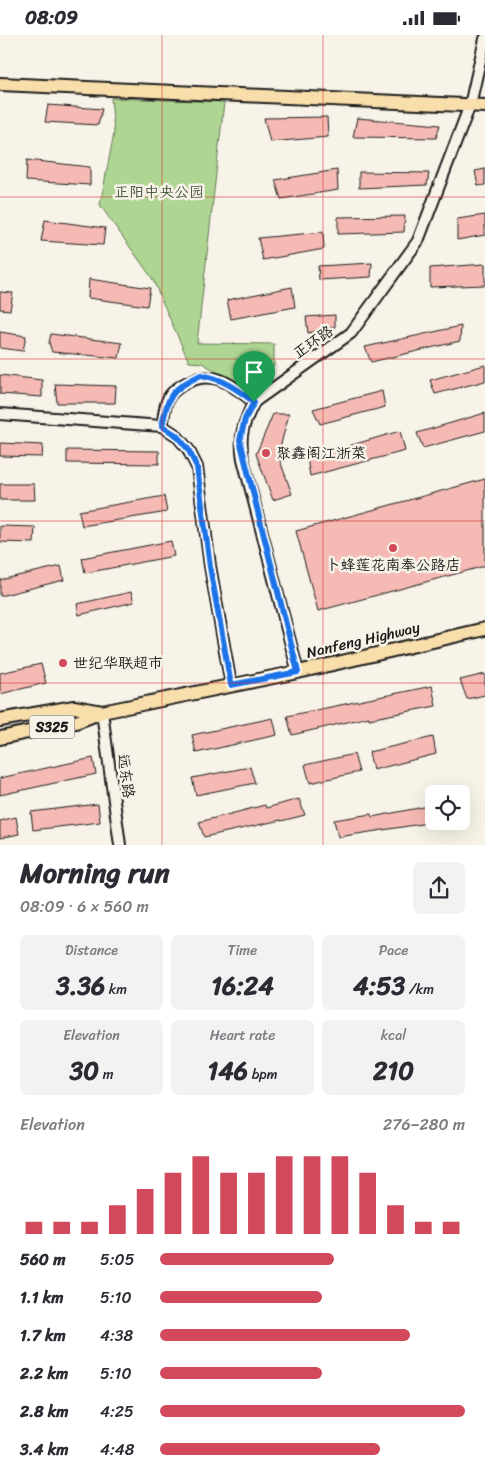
<!DOCTYPE html>
<meta charset="utf-8">
<style>
:root{--surface:#fff;--page:#f2f2f3;--text:#2b2b33;--muted:#7c7c81;--accent:#d1495b}
body{margin:0;font-family:Sriracha,"LXGW WenKai TC",sans-serif;background:var(--page);color:var(--text);height:100vh;display:flex;flex-direction:column;font-size:19px;white-space:nowrap}
*{box-sizing:border-box;margin:0}
p{font-size:16px;color:var(--muted)}
.icon{flex:none;width:28px;height:28px;fill:none;stroke:currentColor;stroke-width:2;stroke-linecap:round;stroke-linejoin:round}
.map{position:relative;height:810px;overflow:hidden}
.drawer{display:flex;flex-direction:column;background:var(--surface);flex:1}
.drawer>*{flex:none}
.fabs{position:absolute;left:425px;top:750px;display:grid;gap:10px}
.fabs a{display:grid;place-items:center;width:45px;height:45px;border-radius:8px;background:var(--surface);box-shadow:0 5px 20px #0002;font-size:25px}
.pin{position:absolute;display:grid;place-items:center;width:42px;height:42px;color:#fff;margin:-51px -21px;border-radius:50% 50% 50% 0;rotate:-45deg;box-shadow:0 0 5px #0007}
.pin .icon{rotate:45deg}
.round{display:grid;place-items:center;flex:none;width:52px;height:52px;border-radius:8px;background:var(--page)}
.overview{display:flex;align-items:center;justify-content:space-between;height:85px;padding:0 20px}
h1{font-size:28px;font-weight:800;line-height:38px}
.stats{display:grid;grid-template-columns:repeat(3,1fr);gap:8px;height:85px;padding:5px 20px}
.stats div{display:grid;align-content:center;border-radius:8px;background:var(--page);text-align:center}
.stats b{font-size:25px;font-weight:800}
.stats small{font-size:14px;font-weight:400}
.stats p{font-size:14px}
.chart{height:140px;padding:10px 20px}
.chart p{display:flex;justify-content:space-between}
.chart svg{width:100%;height:90px;margin-top:5px;stroke:var(--accent);stroke-width:6}
ul{padding:0 20px;list-style:none;font-size:16px}
li{display:grid;grid-template-columns:80px 60px 1fr;align-items:center;height:38px}
li i{height:12px;border-radius:6px;background:var(--accent)}
.status{display:flex;justify-content:space-between;align-items:center;height:35px;padding:0 25px;background:var(--surface);direction:ltr}
.status svg{height:14px;fill:currentColor}
.map>svg:first-child{display:block}
</style>
<div class="status"><b>08:09</b><svg viewBox="0 0 49 12"><path d="M0 12V9h3v3zM5 12V6h3v6zM10 12V3h3v9zM15 12V0h3v12zM26 1h20v11H26zM47 4h2v5h-2z"/></svg></div>
<div class="map">
<svg width="485" height="810" viewBox="0 0 485 810">
<rect width="100%" height="100%" fill="#f7f3e8"/>
<filter id="ink" filterUnits="userSpaceOnUse"><feTurbulence type="fractalNoise" baseFrequency=".02" numOctaves="2"/><feDisplacementMap in="SourceGraphic" scale="10" xChannelSelector="R" yChannelSelector="G"/><feConvolveMatrix kernelMatrix="1 2 1 2 8 2 1 2 1" color-interpolation-filters="sRGB"/></filter>
<g filter="url(#ink)">
<polygon fill="#aed692" stroke="#657957" points="111,63 224,67 197,308 274,309 274,331 253,358 202,328 189,327 152,243 100,170 114,98"/>
<g fill="#f6bab4" stroke="#1c1c1c">
<polygon points="48,70 102,74 98,90 45,87"/>
<polygon points="327,82 328,102 270,107 264,83"/>
<polygon points="357,83 440,90 436,103 353,102"/>
<polygon points="27,125 90,132 90,150 26,146"/>
<polygon points="485,134 485,150 478,151 475,136"/>
<polygon points="337,135 338,155 281,164 275,145"/>
<polygon points="359,137 429,138 427,150 359,153"/>
<polygon points="485,180 485,200 457,205 457,184"/>
<polygon points="405,181 404,197 338,199 338,182"/>
<polygon points="45,185 105,193 103,210 41,206"/>
<polygon points="323,197 324,214 263,225 258,203"/>
<polygon points="372,228 371,242 319,245 318,231"/>
<polygon points="485,229 485,250 430,252 430,233"/>
<polygon points="89,244 150,253 147,271 88,263"/>
<polygon points="292,252 295,272 231,284 227,265"/>
<polygon points="0,257 13,258 10,275 0,274"/>
<polygon points="335,280 335,292 308,298 306,282"/>
<polygon points="461,291 460,306 371,327 365,312"/>
<polygon points="0,297 26,301 23,316 0,313"/>
<polygon points="51,299 122,308 119,323 52,317 49,308"/>
<polygon points="485,330 485,346 435,359 430,345"/>
<polygon points="0,340 42,345 42,362 0,359"/>
<polygon points="55,349 116,351 115,368 57,368"/>
<polygon points="382,356 385,372 320,389 313,374"/>
<polygon points="485,378 485,396 423,413 417,398"/>
<polygon points="273,379 289,379 278,420 292,459 273,465 256,419"/>
<polygon points="400,396 405,416 310,441 307,423"/>
<polygon points="0,408 43,410 42,422 0,421"/>
<polygon points="67,415 159,416 159,429 67,428"/>
<polygon points="485,444 485,531 318,576 296,496"/>
<polygon points="0,449 34,449 35,465 0,465"/>
<polygon points="164,461 167,477 82,491 79,476"/>
<polygon points="0,491 35,492 34,508 0,507"/>
<polygon points="171,506 174,521 85,538 82,523"/>
<polygon points="61,531 64,545 0,561 0,545"/>
<polygon points="131,557 134,567 79,580 77,569"/>
<polygon points="41,629 46,648 0,659 0,638"/>
<polygon points="485,639 485,660 467,664 460,645"/>
<polygon points="432,651 436,671 369,684 369,682 292,700 287,681"/>
<polygon points="273,683 277,700 196,718 192,700"/>
<polygon points="433,702 436,719 373,735 369,717"/>
<polygon points="354,719 359,737 310,748 305,730"/>
<polygon points="93,723 96,739 0,760 0,743"/>
<polygon points="250,732 255,748 196,760 192,743"/>
<polygon points="299,764 305,780 281,786 281,785 204,802 199,787 265,770 266,773"/>
<polygon points="98,769 100,787 33,795 31,777"/>
<polygon points="434,770 434,787 338,802 334,785 371,779 372,782"/>
<polygon points="16,782 19,799 0,803 0,786"/>
</g>
<g fill="none" stroke-linecap="round" stroke-linejoin="round">
<defs>
<g id="minor">
<polyline points="0,379 162,391 176,400 188,414 197,432 210,531 231,650"/>
<path d="M162 391C164 383 164 372 168 364 171 357 181 350 188 347 215 334 233 351 254 367"/>
<path d="M298 637 243 424C239 400 243 389 254 367L351 298 418 206 470 70 485 4"/>
<polyline points="102,677 120,810"/>
</g>
<g id="major">
<polyline points="0,49 485,71"/>
<polyline points="0,685 74,672 102,677"/>
<polyline points="0,703 76,687 102,677 298,637 485,594"/>
</g>
</defs>
<use href="#minor" stroke="#1c1c1c" stroke-width="14"/>
<use href="#major" stroke="#1c1c1c" stroke-width="16"/>
<use href="#minor" stroke="#f7f3e8" stroke-width="10"/>
<use href="#major" stroke="#f8deab" stroke-width="12"/>
</g>
</g>
<g fill="none" stroke-linecap="round" stroke-linejoin="round" filter="url(#ink)">
<defs>
<path id="route" d="M201 340C223 344 236 353 254 367L245 384 240 405 298 637 231 650 210 532 197 432 188 414 176 400 162 391C169 359 170 355 201 340Z"/>
</defs>
<use href="#route" stroke="#fff" stroke-width="10"/>
<use href="#route" stroke="#1a73e8" stroke-width="6"/>
</g>
<path fill="none" stroke="#d62828" stroke-width="1" stroke-opacity="0.55" d="M162 0V810M323 0V810M0 162H485M0 324H485M0 486H485M0 648H485"/>
<g fill="#d1495b" stroke="#f7f3e8" stroke-width="2">
<circle cx="266" cy="418" r="5"/>
<circle cx="393" cy="513" r="5"/>
<circle cx="63" cy="628" r="5"/>
</g>
<g text-anchor="middle" dominant-baseline="central" stroke-width="5" stroke-linejoin="round" paint-order="stroke">
<rect fill="#f7f3e8" stroke="#5e5c59" stroke-width="1" x="29.5" y="680.5" width="45" height="23" rx="4"/>
<g font-size="14" font-weight="bold" fill="#1c1c1c">
<text x="52" y="692">S325</text>
</g>
<g font-size="15" fill="#48543f" stroke="#f7f3e8">
<text x="159" y="157">正阳中央公园</text>
</g>
<g font-size="15" fill="#1c1c1c" stroke="#f7f3e8">
<text transform="translate(313 307) rotate(-35)">正环路</text>
<text transform="translate(363 605) rotate(-13)">Nanfeng Highway</text>
<text transform="translate(126 741) rotate(82)">远东路</text>
</g>
<g font-size="15" fill="#1c1c1c" stroke="#f7f3e8" text-anchor="start">
<text x="276" y="418">聚鑫阁江浙菜</text>
<text x="393" y="530" text-anchor="middle">卜蜂莲花南奉公路店</text>
<text x="73" y="628">世纪华联超市</text>
</g>
</g>
</svg>
<div class="fabs">
<a><svg class="icon" aria-label="locate" viewBox="0 0 24 24"><circle cx="12" cy="12" r="6"/><path d="M12 2v4M12 18v4M2 12h4M18 12h4"/></svg></a>
</div>
<div class="pin" style="left:254px;top:367px;background:#1e9e55"><svg class="icon" aria-label="arrive" viewBox="0 0 24 24"><path d="M6 21V4h12l-3 4 3 4H6"/></svg></div>
</div>
<section class="drawer">
<div class="overview"><div><h1>Morning run</h1><p>08:09 · 6 × 560 m</p></div><a class="round"><svg class="icon" aria-label="share" viewBox="0 0 24 24"><path d="M12 15V3M7 8l5-5 5 5M5 13v7h14v-7"/></svg></a></div>
<div class="stats">
<div><p>Distance</p><b>3.36<small> km</small></b></div>
<div><p>Time</p><b>16:24</b></div>
<div><p>Pace</p><b>4:53<small> /km</small></b></div>
</div>
<div class="stats">
<div><p>Elevation</p><b>30<small> m</small></b></div>
<div><p>Heart rate</p><b>146<small> bpm</small></b></div>
<div><p>kcal</p><b>210</b></div>
</div>
<div class="chart"><p><span>Elevation</span>276–280 m</p>
<svg viewBox="0 0 160 44" preserveAspectRatio="none"><path d="M5 44V38M15 44V38M25 44V38M35 44V30M45 44V22M55 44V14M65 44V6M75 44V14M85 44V14M95 44V6M105 44V6M115 44V6M125 44V14M135 44V30M145 44V38M155 44V38"/></svg>
</div>
<ul>
<li><b>560 m</b>5:05<i style="width:57%"></i></li>
<li><b>1.1 km</b>5:10<i style="width:53%"></i></li>
<li><b>1.7 km</b>4:38<i style="width:82%"></i></li>
<li><b>2.2 km</b>5:10<i style="width:53%"></i></li>
<li><b>2.8 km</b>4:25<i style="width:100%"></i></li>
<li><b>3.4 km</b>4:48<i style="width:72%"></i></li>
</ul>
</section>
